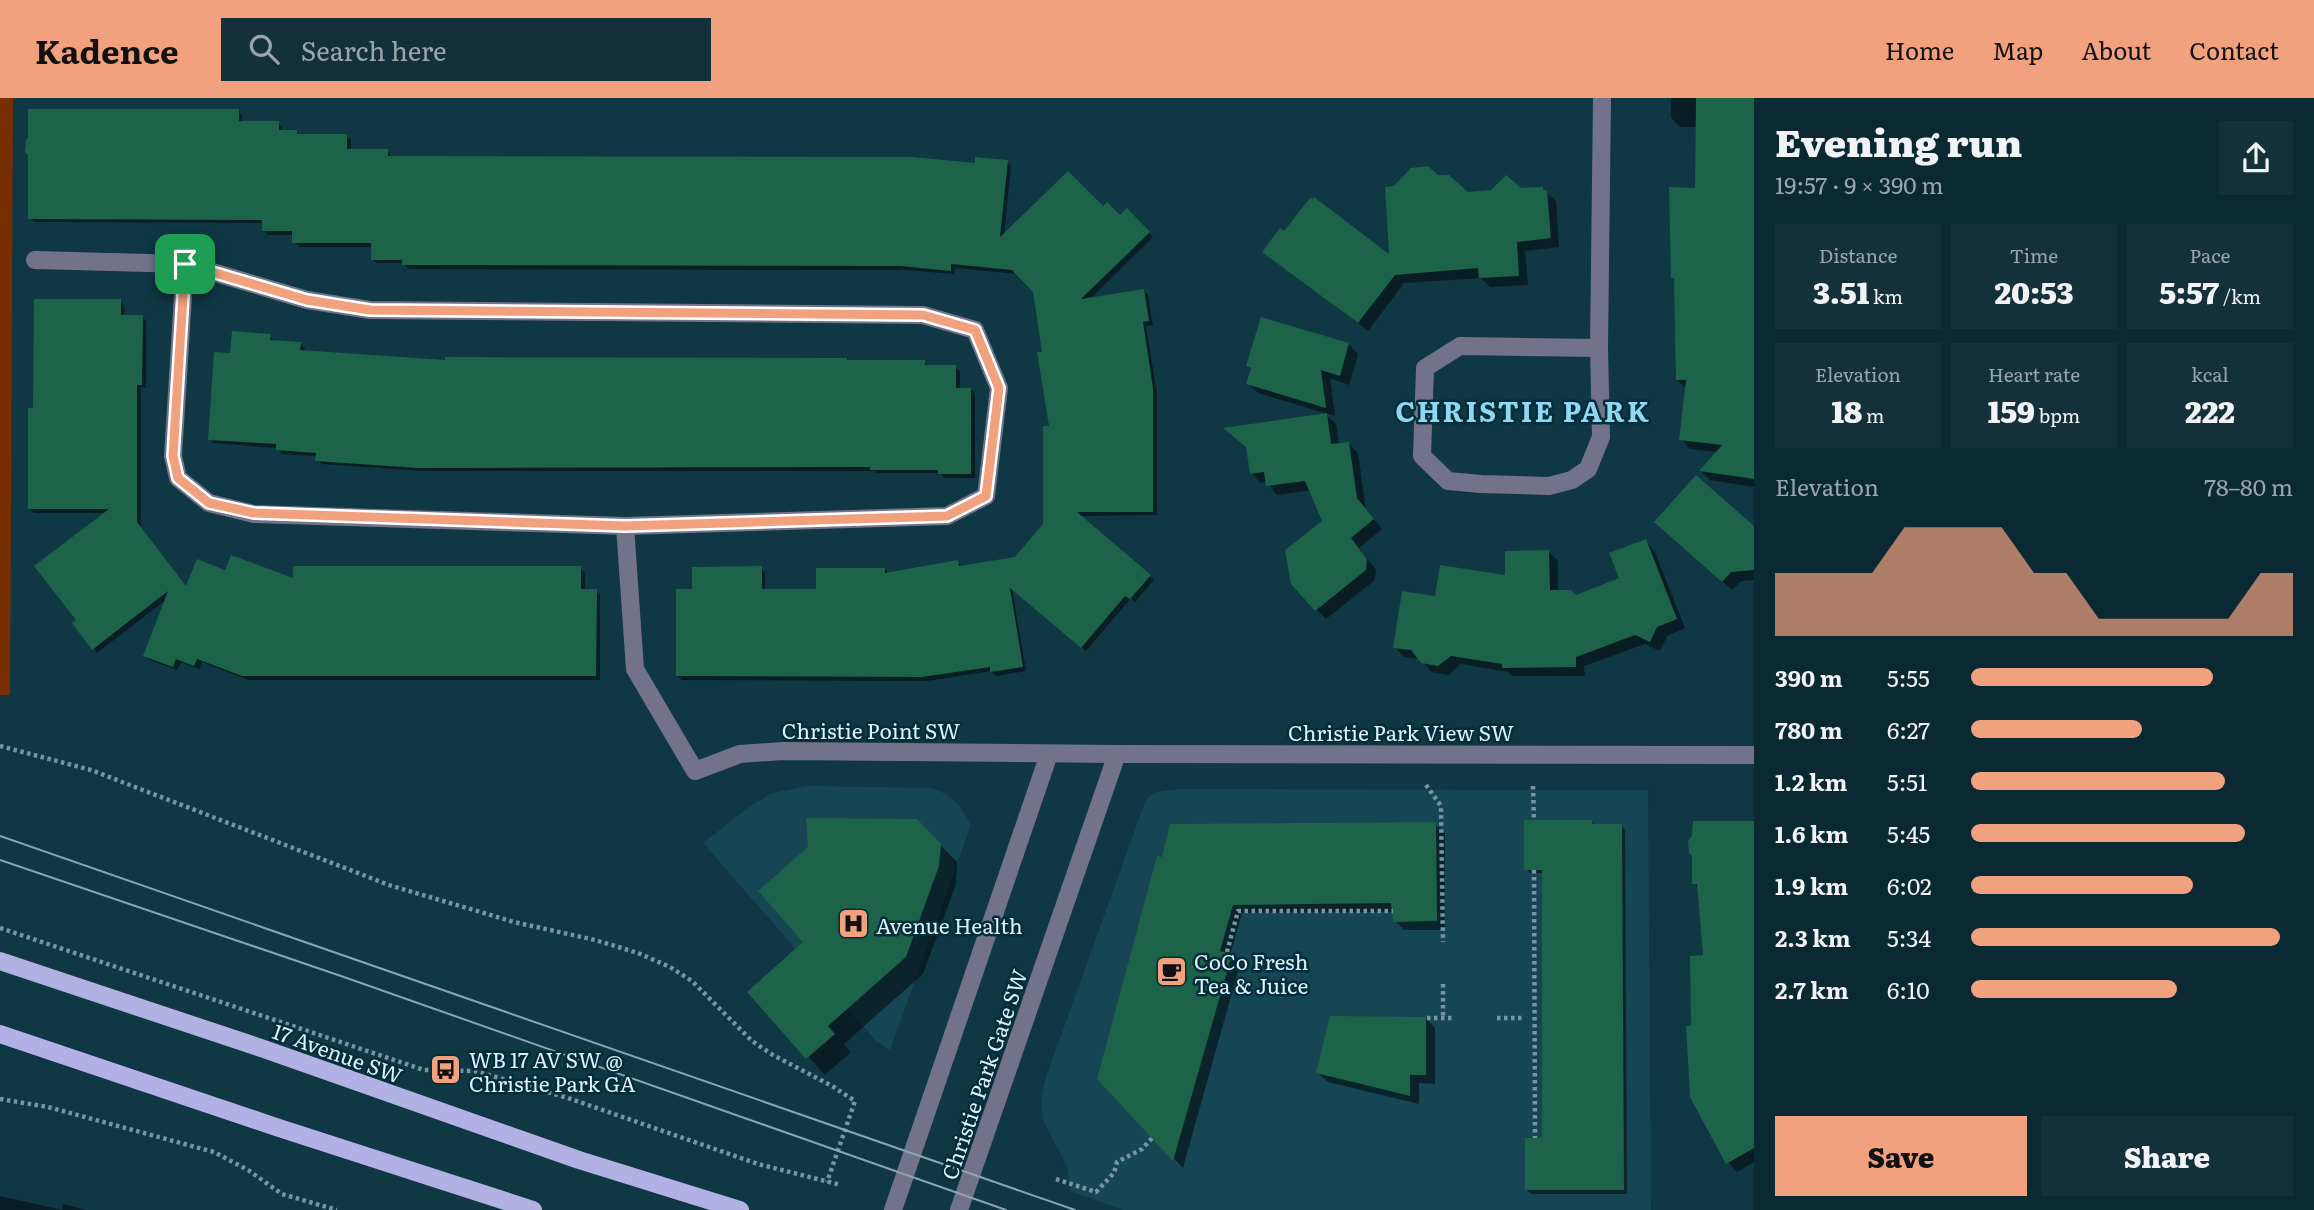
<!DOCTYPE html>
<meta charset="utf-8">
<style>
:root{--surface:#0b2933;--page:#14313b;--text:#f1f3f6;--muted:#9aa6ac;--accent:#f2a17e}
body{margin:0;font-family:Literata,serif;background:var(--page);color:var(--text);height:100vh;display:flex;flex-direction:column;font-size:26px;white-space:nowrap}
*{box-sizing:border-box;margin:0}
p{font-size:23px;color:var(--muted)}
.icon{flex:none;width:38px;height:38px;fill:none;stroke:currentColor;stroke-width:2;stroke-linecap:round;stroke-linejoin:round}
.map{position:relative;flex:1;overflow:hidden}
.drawer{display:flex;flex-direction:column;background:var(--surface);width:560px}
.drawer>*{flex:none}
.pin{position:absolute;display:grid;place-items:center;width:60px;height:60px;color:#fff;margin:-30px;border-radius:14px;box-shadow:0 4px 10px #0006}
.round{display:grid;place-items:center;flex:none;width:74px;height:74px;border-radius:0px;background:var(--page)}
.overview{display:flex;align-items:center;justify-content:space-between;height:119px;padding:0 21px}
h1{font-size:38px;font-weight:800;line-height:52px}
.stats{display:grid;grid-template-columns:repeat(3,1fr);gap:10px;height:119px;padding:7px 21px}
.stats div{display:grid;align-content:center;border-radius:0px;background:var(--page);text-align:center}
.stats b{font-size:30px;font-weight:800}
.stats small{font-size:19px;font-weight:400}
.stats p{font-size:19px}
.chart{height:196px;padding:14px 21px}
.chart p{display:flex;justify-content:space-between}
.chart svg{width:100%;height:126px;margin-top:7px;fill:var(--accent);opacity:.7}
.primary-button{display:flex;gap:14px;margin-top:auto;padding:14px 21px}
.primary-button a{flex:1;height:80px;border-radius:0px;background:var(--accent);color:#111;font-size:28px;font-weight:800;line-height:80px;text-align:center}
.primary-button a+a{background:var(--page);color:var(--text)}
ul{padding:0 21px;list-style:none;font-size:23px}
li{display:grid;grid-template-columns:112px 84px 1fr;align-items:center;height:52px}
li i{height:18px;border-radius:9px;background:var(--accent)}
header{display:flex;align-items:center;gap:42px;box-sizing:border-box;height:98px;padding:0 35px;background:var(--accent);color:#111}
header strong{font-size:33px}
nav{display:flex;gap:38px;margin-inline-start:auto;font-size:24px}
.search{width:490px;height:63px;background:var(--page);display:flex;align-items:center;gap:18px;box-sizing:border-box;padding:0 24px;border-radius:0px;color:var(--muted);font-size:26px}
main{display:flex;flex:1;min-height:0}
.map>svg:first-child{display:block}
</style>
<header>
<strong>Kadence</strong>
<div class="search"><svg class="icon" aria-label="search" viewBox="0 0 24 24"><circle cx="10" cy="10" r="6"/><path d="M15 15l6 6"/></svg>Search here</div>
<nav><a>Home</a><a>Map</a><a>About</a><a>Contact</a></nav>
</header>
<main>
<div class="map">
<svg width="1754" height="1112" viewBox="0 0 1754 1112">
<rect width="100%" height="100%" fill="#0f3744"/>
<g fill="#164554">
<polygon points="808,688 932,690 948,697 960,708 971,727 890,952 876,943 703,745 745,712 772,695"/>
<polygon points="1177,691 1648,692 1651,1112 1123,1112 1070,1093 1067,1068 1043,1023 1041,1002 1045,982 1145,704 1149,698 1157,694"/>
</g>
<polygon fill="#792e02" points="0,0 13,0 10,597 0,597"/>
<g fill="#0007">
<polygon points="1671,0 1754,0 1754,389 1710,382 1701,373 1718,354 1690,351 1681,341 1687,291 1677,282 1676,183 1672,179 1697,92 1698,29 1680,29 1671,20"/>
<polygon points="238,13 242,17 242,25 278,25 282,29 282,34 297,34 300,38 347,38 351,42 351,53 387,53 392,60 976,67 1007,64 1011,68 1004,138 1103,110 1120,120 1127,113 1153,139 1089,202 1144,193 1148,197 1153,227 1146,228 1157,296 1157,417 1079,418 1154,482 1135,504 1131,500 1086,553 1012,491 1026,573 996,578 991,573 927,583 682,582 678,578 693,492 761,470 765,475 765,492 817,492 885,471 889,476 957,464 962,468 1016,461 1045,426 1051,330 1045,255 1035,193 1018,176 955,170 954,176 906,172 408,171 404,165 377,165 372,161 372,149 299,149 294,144 294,137 268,137 263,132 263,125 34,124 30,120"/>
<polygon points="1438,79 1468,95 1542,91 1556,103 1559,149 1525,153 1528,187 1490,189 1481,180 1404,185 1368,233 1264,154 1391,160"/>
<polygon points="120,203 124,208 124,219 142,219 146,223 146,290 141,290 141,430 187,491 226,474 295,483 580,470 585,475 585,493 596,493 600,497 600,582 248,582 202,564 199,571 181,564 177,572 150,562 145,557 167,501 97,555 78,523 107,415 34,415 29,410 35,311"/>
<polygon points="270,237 274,244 300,245 305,250 304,254 447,264 847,261 849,264 924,264 930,269 955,269 960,273 960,291 971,291 975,296 975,380 944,380 940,375 876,375 874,373 422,373 322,366 317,362 317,358 282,356 278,350 214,345 210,341 232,257"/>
<polygon points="1349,246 1358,256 1349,287 1330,280 1335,318 1258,295 1248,285 1252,272 1248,268"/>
<polygon points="1326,317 1336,326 1339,347 1349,346 1358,355 1366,412 1382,431 1359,450 1376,472 1375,482 1326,521 1317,512 1324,423 1311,392 1277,397 1267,384 1261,385 1251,375"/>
<polygon points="1754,430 1754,482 1741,483 1732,492 1666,433"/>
<polygon points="1645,443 1654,452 1685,530 1667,538 1660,553 1645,546 1584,568 1585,578 1513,578 1509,574 1461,566 1448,577 1432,574 1420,561 1404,559 1395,549 1437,500 1507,479 1549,454 1558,463 1558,494 1576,499 1621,481"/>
<polygon points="916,722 957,764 956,786 923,876 844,946 851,954 825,977 749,894 806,844 810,750"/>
<polygon points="1591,724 1595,727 1621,727 1625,732 1627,1096 1531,1096 1527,1092 1544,1041 1544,775 1530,775 1526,771"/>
<polygon points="1754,725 1754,1064 1737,1074 1728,1064 1693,930 1705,859 1700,791 1694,785"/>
<polygon points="1435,726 1445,735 1445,832 1404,832 1395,823 1394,814 1242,815 1230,857 1240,866 1183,1070 1099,981 1159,760"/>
<polygon points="1426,920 1435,930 1435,986 1419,985 1419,1006 1328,984 1318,975"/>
<polygon points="0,1098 62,1112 0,1112"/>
<polygon points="63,1106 86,1112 62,1112"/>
</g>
<g fill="#1c6349">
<polygon points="1696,0 1754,0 1754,381 1699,373 1722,347 1679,342 1686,282 1676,282 1674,180 1671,180 1669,89 1695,90"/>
<polygon points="28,11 239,11 239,23 279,23 279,32 297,32 297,36 347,36 347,51 388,51 388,58 913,59 975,65 975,59 1008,62 1000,139 1068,73 1103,108 1107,104 1120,117 1127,110 1150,134 1081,201 1144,191 1149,223 1143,224 1153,290 1153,414 1077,414 1151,477 1130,501 1125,498 1081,550 1010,490 1023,569 990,574 990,569 922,579 676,578 676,491 692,491 692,469 762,468 762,491 816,491 816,470 885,470 885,475 958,462 959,468 1015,459 1043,426 1043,328 1049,328 1037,254 1042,254 1033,194 1012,172 951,166 951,173 900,168 402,167 402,162 371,162 371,145 292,145 292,133 262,133 262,122 28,121 28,57 25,54 26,42 28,39"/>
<polygon points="1428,68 1438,77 1449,77 1468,94 1491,92 1506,77 1521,90 1543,89 1543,92 1547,92 1551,140 1517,144 1519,178 1479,180 1478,170 1395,177 1358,225 1262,154 1280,130 1284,133 1310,100 1312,101 1314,99 1389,156 1385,89 1394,88 1411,70"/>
<polygon points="34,201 121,201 121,217 143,217 142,287 137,287 137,424 186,488 197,461 225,472 231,457 293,480 293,468 581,468 581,491 597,491 596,578 242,578 197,561 194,568 176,561 173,569 143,558 168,493 92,552 72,525 76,522 34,468 109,411 28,411 28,310 33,310"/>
<polygon points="1261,219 1349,245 1340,278 1321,272 1326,310 1246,286 1251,270 1246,268"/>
<polygon points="232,233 271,236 270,242 301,244 300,252 445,262 445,259 847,260 847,262 925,262 925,267 956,267 956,290 971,290 971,376 938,376 938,372 870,372 870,369 417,370 315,363 316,355 276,352 276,346 208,342 214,254 230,255"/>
<polygon points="1327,315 1331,346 1349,344 1357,400 1374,421 1351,440 1367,461 1366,472 1315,513 1291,486 1285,452 1322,423 1305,383 1266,388 1264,374 1250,376 1246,349 1223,330"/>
<polygon points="1696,377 1754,428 1754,472 1731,474 1722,484 1654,424"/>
<polygon points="1646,441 1677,521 1657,529 1650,544 1635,537 1576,559 1576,569 1502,570 1502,566 1451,558 1438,568 1421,565 1411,552 1393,550 1402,493 1435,498 1440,467 1505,477 1505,453 1549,452 1550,492 1571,492 1576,497 1619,480 1609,455"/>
<polygon points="806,720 917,721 941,746 939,768 906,859 828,928 835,936 806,961 747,894 803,844 758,793 808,749"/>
<polygon points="1524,722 1592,722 1592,726 1622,726 1624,1092 1525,1092 1525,1040 1542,1040 1542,772 1524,772"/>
<polygon points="1693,723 1754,723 1754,1050 1726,1066 1690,999 1686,928 1691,928 1690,858 1703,857 1697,786 1692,786 1692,758 1689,755 1688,743 1692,738"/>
<polygon points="1436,724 1437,823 1393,824 1391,805 1233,807 1220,853 1232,856 1173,1063 1097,981 1157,758 1162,759 1170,726"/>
<polygon points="1330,918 1426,919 1426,977 1410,977 1410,998 1316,975"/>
</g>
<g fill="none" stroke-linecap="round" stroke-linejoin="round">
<g stroke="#7896a1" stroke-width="4.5" stroke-dasharray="3.5 3.5" stroke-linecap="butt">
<polyline points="0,648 91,672 389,787 514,824 595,842 638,855 670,869 692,883 752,943 773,957 832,988 855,1003 827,1084"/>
<polyline points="1426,687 1441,708 1443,844"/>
<polyline points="1533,688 1534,722"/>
<polyline points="1534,772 1535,1040"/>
<polyline points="0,830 424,972 475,973 568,1000 758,1066 841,1087"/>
<polyline points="1227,854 1238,813 1393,813"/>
<polyline points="1443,886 1443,920"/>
<polyline points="1427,920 1453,920"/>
<polyline points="1497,920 1524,920"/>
<polyline points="0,1001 48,1009 214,1054 248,1072 282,1096 337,1112"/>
<polyline points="1056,1081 1096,1094 1114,1075 1117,1064 1142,1051 1153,1039"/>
</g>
<g stroke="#72728a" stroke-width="18">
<polyline points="35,162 185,166"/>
<polygon points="185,166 307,202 370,212 923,217 975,232 999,290 986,398 947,418 625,428 254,416 209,405 178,380 173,358"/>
<polyline points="1599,250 1460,248 1425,270 1422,358 1448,383 1481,386 1549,388 1572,382 1588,371 1601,339 1599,250 1602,0"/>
<polyline points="625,428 635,571 695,673 740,656 783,653 1117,656 1754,657"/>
<polyline points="893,1112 1049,656"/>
<polyline points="959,1112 1117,656"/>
</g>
<g stroke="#b1b2e3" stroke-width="18">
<polyline points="0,863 264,951 579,1062 740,1112"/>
<polyline points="0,936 276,1029 533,1112"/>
</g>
<g stroke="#8aa6b1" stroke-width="2">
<polyline points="0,738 1075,1112"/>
<polyline points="0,762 341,878 1006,1112"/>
</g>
</g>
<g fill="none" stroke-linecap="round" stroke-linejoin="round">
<defs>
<polygon id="route" points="185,166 307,202 370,212 923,217 975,232 999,290 986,398 947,418 625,428 254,415 209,405 178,380 173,358"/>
</defs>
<use href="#route" stroke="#fff" stroke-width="14"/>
<use href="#route" stroke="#f2a17e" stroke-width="9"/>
</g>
<defs>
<symbol id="hospital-square" viewBox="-11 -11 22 22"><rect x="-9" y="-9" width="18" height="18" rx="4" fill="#f2a17e" stroke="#032d3a"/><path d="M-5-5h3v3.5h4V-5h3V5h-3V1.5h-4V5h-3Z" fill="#111"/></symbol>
<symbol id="cafe-square" viewBox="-11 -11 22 22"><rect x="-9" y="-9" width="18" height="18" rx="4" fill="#f2a17e" stroke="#032d3a"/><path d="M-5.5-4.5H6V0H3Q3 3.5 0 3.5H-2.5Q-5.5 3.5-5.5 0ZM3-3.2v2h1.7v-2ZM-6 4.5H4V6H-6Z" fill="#111"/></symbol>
<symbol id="bus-square" viewBox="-11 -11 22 22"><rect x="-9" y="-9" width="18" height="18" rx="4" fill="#f2a17e" stroke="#032d3a"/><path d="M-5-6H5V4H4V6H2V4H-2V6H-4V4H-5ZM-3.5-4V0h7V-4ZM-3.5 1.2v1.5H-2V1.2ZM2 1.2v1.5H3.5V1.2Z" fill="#111"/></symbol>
</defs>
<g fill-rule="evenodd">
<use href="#hospital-square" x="836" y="808" width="35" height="35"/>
<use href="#cafe-square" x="1154" y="856" width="35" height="35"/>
<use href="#bus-square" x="428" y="954" width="35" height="35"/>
</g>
<g text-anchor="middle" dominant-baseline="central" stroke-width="5" stroke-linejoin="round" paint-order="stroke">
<g font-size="21" fill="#dff3fc" stroke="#032d3a">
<text x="871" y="631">Christie Point SW</text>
<text x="1401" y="633">Christie Park View SW</text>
<text transform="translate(338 954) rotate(20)">17 Avenue SW</text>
<text transform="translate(983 976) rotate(-71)">Christie Park Gate SW</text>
</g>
<g font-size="21" fill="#dff3fc" stroke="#032d3a" text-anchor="start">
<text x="876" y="826">Avenue Health</text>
<text x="1194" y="862">CoCo Fresh<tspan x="1194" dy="24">Tea &amp; Juice</tspan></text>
<text x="469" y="960">WB 17 AV SW @<tspan x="469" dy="24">Christie Park GA</tspan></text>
</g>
<g font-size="28" font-weight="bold" letter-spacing="2" fill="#8fd8f4" stroke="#032d3a">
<text x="1523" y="312">CHRISTIE PARK</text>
</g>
</g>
</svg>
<div class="pin" style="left:185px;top:166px;background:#1e9e55"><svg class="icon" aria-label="arrive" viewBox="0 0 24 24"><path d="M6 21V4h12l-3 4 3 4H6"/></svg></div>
</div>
<section class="drawer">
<div class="overview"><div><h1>Evening run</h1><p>19:57 · 9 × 390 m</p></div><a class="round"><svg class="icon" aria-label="share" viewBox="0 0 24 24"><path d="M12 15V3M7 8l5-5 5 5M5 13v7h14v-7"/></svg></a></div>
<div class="stats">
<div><p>Distance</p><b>3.51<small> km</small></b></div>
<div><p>Time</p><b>20:53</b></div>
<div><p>Pace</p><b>5:57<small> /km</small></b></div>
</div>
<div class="stats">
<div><p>Elevation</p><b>18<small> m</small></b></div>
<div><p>Heart rate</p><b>159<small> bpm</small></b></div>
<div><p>kcal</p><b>222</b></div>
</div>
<div class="chart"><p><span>Elevation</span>78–80 m</p>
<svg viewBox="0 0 160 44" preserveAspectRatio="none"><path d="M0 44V22L10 22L20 22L30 22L40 6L50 6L60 6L70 6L80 22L90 22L100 38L110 38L120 38L130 38L140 38L150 22L160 22V44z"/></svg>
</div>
<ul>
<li><b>390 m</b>5:55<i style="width:75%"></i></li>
<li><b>780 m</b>6:27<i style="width:53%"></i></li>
<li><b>1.2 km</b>5:51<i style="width:79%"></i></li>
<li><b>1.6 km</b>5:45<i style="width:85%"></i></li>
<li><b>1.9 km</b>6:02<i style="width:69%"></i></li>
<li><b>2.3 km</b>5:34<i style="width:96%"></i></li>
<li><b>2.7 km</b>6:10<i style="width:64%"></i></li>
</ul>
<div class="primary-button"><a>Save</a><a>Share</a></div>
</section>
</main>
